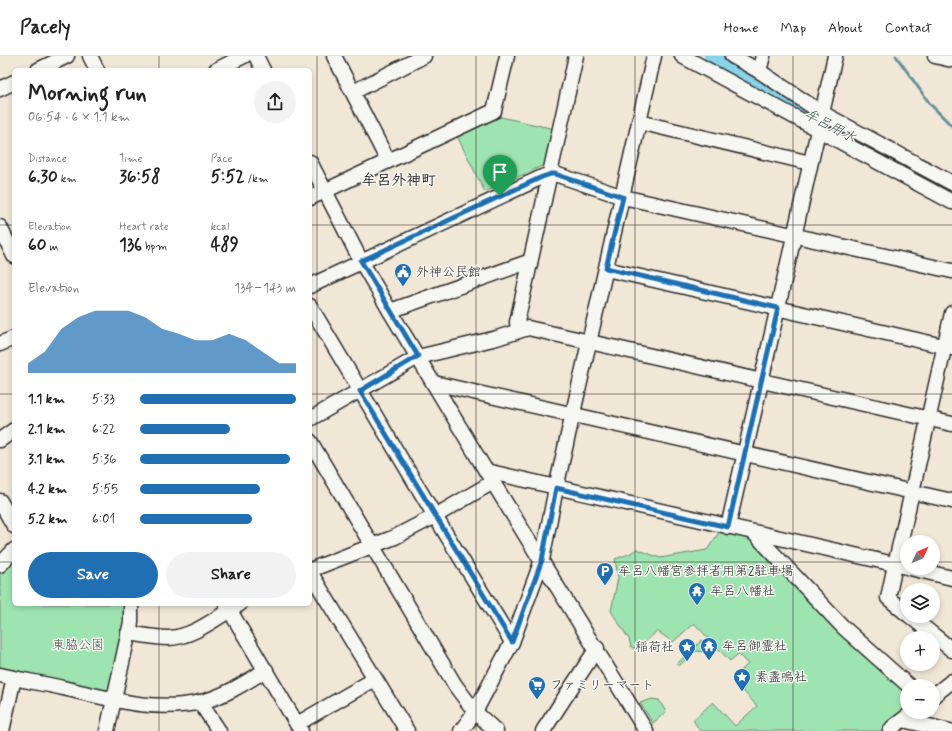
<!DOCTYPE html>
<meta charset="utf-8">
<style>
:root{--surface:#fff;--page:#f2f2f2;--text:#202124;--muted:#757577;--line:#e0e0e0;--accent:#1f6fb2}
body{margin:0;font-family:Mynerve,"Klee One",sans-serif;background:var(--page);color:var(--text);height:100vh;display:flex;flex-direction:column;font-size:15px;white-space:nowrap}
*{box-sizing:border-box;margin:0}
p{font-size:13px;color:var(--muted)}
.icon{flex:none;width:22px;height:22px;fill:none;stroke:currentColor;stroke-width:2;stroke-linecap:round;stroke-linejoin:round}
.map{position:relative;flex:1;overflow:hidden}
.panel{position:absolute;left:12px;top:12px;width:300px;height:538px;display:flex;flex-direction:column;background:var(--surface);border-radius:6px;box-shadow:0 2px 6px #0003}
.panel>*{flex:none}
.needle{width:26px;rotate:46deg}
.controls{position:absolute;left:900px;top:479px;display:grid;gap:8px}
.controls a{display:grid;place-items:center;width:40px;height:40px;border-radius:50%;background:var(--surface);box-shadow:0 2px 6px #0003;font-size:20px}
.pin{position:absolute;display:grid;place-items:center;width:34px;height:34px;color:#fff;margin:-41px -17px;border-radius:50% 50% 50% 0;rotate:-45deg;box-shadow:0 0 4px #0007}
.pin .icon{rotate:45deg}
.round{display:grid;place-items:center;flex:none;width:42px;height:42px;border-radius:21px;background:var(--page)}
.head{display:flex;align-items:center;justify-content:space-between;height:68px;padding:0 16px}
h1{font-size:22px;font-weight:800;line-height:30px}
.metrics{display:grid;grid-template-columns:repeat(3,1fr);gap:6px;height:68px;padding:4px 16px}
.metrics div{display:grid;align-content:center}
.metrics b{font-size:17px;font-weight:800}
.metrics small{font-size:11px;font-weight:400}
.metrics p{font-size:11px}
.chart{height:112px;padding:8px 16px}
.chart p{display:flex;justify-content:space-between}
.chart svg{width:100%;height:72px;margin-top:4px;fill:var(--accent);opacity:.7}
.button{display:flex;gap:8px;margin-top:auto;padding:8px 16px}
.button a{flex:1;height:46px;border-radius:24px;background:var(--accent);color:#fff;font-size:16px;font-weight:800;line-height:46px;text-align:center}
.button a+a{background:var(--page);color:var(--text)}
ul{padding:0 16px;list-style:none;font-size:13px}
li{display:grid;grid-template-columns:64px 48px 1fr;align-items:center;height:30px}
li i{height:10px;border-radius:5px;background:var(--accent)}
header{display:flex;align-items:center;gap:24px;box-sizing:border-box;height:56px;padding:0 20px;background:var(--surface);border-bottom:1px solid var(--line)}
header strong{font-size:19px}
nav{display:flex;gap:22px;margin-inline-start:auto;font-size:14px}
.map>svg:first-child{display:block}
</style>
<header>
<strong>Pacely</strong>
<nav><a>Home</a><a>Map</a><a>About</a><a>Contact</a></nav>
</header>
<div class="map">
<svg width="952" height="675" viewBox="0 0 952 675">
<rect width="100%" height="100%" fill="#f1e7d7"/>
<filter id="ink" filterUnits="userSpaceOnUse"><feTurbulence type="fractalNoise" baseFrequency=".025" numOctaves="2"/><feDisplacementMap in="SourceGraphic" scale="8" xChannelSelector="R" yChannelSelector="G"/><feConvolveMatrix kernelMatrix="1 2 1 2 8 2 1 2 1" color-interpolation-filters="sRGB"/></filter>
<g filter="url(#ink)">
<g fill="#9ee4b1" stroke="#64886e">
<polygon points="496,60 555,73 548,103 544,109 485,136 456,78"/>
<polygon points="720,475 750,480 907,634 907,654 884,675 700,675 693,664 713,646 735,670 757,650 732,623 748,608 738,598 730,605 694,567 673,586 657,575 637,594 631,591 629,583 611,555 618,522 615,503 629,498 637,493 660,502 707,494"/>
<polygon points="14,500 14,548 127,548 110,634 105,637 0,613 0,515"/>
<polygon points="702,584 712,594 710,596 695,595 679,610 677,608"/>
<polygon points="652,643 659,644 666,656 653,667 640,647"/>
</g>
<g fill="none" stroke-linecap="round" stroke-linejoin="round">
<polyline stroke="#63909d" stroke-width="3" points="896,0 930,48 952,70"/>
<polyline stroke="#89d4e9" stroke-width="18" points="713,0 721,5 731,17 952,135"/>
<defs>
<g id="minor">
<polyline points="90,0 97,14"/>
<polyline points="256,0 263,14"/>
<polyline points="334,0 388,105"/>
<polyline points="682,0 952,146"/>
<polyline points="732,0 759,15 822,57 952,127"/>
<polyline points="935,0 952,4"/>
<polyline points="38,14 67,0"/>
<polyline points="216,14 244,0"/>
<polyline points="759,15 763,0"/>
<polyline points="0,33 14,26"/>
<polyline points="353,36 424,0"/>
<polyline points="639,66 810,107"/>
<polyline points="310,106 361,205 390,255 486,415 646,675"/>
<polyline points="310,142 494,55 507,0"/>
<polyline points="0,171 14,200"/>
<polyline points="606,213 952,292"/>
<polyline points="310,230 542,121 551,118 555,118 623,141 952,215"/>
<polyline points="310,250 435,460 512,586"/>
<polyline points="390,255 525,207 530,209"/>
<polyline points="518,275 517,266 576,0"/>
<polyline points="0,288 14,282"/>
<polyline points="434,327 952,445"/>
<polyline points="310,363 418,301 497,282 528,272 952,368"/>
<polyline points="0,384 14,374"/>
<polyline points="310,385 455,629 475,656 496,675"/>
<polyline points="486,415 907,511"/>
<polyline points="0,445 14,470"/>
<polyline points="728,471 835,0"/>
<polyline points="754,477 843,571 909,630"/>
<polyline points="0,509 14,494"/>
<polyline points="910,512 952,522"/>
<polyline points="310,514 395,481 435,460 493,426"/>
<polyline points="310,516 407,675"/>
<polyline points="226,548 301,675"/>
<polyline points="907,558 888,542 895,509 912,436 952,257"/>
<polyline points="910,560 952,594"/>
<path d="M128 577C141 579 155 582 168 582 195 581 218 560 240 548"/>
<path d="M0 619C21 624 42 627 63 632 108 642 153 657 201 646 225 640 245 627 266 614"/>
<polyline points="933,640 952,625"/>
<polyline points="200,646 219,675"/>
<polyline points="903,664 950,675"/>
<polyline points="297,668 375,623"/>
<polyline points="2,675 14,622"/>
<polyline points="107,675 131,566 131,548"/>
<polyline points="461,675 475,656 512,586 542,504 556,432 654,0"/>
<polyline points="543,675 597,592"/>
<polyline points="890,675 893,671 913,656"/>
</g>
</defs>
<use href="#minor" stroke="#2b2b2b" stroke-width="17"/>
<use href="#minor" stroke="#f6f6f2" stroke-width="14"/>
</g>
</g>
<g fill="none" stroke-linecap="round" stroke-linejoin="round" filter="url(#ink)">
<defs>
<polygon id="route" points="551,118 555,118 623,141 606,212 778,252 728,471 556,432 542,504 512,586 360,335 418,300 361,205 542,121"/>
</defs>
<use href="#route" stroke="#fff" stroke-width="8"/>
<use href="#route" stroke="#1f6fb2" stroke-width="5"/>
</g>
<path fill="none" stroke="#2b2b2b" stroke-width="1" stroke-opacity="0.55" d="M159 0V14M317 0V675M476 0V675M635 0V675M793 0V675M0 169H14M310 169H952M0 338H14M310 338H952M0 506H14M310 506H907M933 506H952M159 548V675"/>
<defs>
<symbol id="civic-pin" viewBox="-11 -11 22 30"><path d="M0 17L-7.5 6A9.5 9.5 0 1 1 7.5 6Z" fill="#1f6fb2" stroke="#f6f6f2"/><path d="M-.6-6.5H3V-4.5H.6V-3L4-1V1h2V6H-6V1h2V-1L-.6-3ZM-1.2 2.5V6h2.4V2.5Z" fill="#fff"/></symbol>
<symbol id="parking-pin" viewBox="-11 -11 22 30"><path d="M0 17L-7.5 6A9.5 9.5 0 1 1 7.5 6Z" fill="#1f6fb2" stroke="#f6f6f2"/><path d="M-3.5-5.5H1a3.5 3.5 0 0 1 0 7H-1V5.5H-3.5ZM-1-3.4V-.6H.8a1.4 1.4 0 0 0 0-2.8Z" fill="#fff"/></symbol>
<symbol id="temple-pin" viewBox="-11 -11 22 30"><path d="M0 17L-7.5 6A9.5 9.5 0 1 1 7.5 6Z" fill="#1f6fb2" stroke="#f6f6f2"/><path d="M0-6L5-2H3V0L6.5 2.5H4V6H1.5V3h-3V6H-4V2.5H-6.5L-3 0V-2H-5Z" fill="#fff"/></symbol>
<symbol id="sight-pin" viewBox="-11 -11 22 30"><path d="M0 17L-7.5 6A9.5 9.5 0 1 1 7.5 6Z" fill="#1f6fb2" stroke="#f6f6f2"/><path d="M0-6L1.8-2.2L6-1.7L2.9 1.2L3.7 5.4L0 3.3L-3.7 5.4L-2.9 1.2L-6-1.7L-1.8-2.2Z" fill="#fff"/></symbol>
<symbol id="supermarket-pin" viewBox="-11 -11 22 30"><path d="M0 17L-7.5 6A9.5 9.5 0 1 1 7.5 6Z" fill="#1f6fb2" stroke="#f6f6f2"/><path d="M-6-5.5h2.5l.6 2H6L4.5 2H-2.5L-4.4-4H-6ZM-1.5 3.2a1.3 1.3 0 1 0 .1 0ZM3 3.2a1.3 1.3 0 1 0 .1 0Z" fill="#fff"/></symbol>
</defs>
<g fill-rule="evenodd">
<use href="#civic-pin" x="393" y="206" width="20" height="27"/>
<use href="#parking-pin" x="595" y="505" width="20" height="27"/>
<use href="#temple-pin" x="687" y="525" width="20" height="27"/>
<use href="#temple-pin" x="699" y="580" width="20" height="27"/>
<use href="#sight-pin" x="677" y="581" width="20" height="27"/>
<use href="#sight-pin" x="732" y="611" width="20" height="27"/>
<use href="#supermarket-pin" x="527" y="619" width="20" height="27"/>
</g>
<g text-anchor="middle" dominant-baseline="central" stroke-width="3" stroke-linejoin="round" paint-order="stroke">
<g font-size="13" fill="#2b2b2b" stroke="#f6f6f2" text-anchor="start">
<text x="416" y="216">外神公民館</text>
<text x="618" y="515">牟呂八幡宮参拝者用第2駐車場</text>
<text x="710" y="535">牟呂八幡社</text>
<text x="722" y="590">牟呂御霊社</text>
<text x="674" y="591" text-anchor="end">稲荷社</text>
<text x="755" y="621">素盞嗚社</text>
<text x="550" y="629">ファミリーマート</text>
</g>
<g font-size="13" fill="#48594c" stroke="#f6f6f2">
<text x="78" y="589">東脇公園</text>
</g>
<g font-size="14" font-style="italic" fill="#42555a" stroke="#f6f6f2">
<text transform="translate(830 70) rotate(28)">牟呂用水</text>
</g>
<g font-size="15" font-weight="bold" fill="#2b2b2b" stroke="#f6f6f2">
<text x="399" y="125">牟呂外神町</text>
</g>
</g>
</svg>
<div class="controls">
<a><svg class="needle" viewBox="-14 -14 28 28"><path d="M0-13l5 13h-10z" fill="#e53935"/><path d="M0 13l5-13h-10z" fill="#757577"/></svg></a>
<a><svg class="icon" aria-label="layers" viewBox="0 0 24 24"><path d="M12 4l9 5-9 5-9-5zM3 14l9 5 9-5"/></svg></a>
<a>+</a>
<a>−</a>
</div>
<div class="pin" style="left:500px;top:140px;background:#1e9e55"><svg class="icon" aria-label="arrive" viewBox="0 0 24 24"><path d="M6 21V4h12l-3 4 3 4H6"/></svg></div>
<section class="panel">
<div class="head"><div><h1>Morning run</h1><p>06:54 · 6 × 1.1 km</p></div><a class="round"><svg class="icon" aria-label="share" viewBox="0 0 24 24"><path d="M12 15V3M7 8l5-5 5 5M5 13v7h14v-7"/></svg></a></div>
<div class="metrics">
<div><p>Distance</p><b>6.30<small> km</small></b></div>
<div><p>Time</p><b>36:58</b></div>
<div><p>Pace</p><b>5:52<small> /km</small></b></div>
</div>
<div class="metrics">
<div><p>Elevation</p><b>60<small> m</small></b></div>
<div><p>Heart rate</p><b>136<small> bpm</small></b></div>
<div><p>kcal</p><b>489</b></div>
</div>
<div class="chart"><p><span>Elevation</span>134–143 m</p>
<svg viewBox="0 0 160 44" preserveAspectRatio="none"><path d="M0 44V38L10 31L20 17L30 10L40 6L50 6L60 6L70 10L80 17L90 20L100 24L110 24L120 20L130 24L140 31L150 38L160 38V44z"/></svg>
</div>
<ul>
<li><b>1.1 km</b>5:33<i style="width:100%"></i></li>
<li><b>2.1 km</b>6:22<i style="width:58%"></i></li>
<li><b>3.1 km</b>5:36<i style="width:96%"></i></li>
<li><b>4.2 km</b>5:55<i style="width:77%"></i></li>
<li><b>5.2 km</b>6:01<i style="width:72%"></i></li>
</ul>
<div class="button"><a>Save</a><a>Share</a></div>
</section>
</div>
